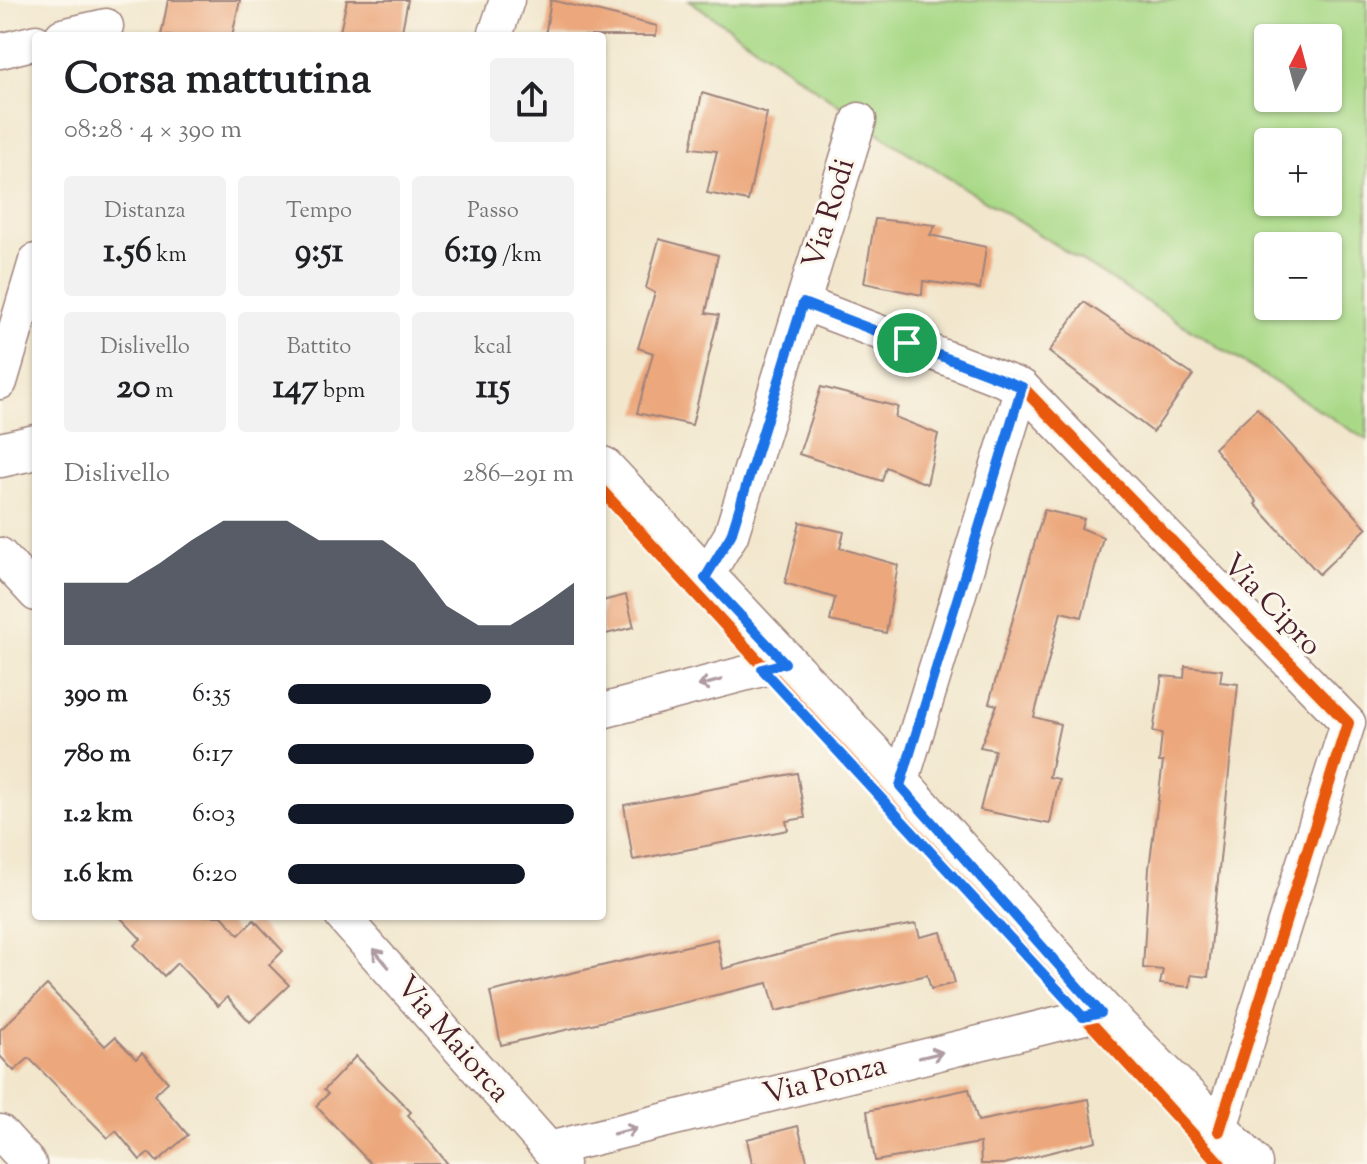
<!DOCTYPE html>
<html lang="it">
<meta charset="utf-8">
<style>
:root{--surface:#fff;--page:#f2f2f2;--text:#202124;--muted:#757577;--accent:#111827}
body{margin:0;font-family:"Sorts Mill Goudy",serif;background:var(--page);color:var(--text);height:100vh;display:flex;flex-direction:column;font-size:30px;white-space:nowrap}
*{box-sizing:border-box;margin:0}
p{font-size:26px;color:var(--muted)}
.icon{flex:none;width:44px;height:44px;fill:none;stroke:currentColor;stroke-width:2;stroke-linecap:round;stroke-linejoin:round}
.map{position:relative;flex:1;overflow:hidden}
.drawer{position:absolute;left:32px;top:32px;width:574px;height:888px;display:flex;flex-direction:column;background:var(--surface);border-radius:8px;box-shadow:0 2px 6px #0004}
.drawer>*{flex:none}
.needle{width:52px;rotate:6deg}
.fabs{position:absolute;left:1254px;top:24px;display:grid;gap:16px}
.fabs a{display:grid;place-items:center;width:88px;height:88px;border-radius:8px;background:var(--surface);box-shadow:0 2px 6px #0004;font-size:40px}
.pin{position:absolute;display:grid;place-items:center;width:68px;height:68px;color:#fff;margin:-34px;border:4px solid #fff;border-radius:50%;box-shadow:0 2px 8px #0007}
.round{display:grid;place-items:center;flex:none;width:84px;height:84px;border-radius:8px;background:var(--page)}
.summary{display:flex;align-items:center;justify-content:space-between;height:136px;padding:0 32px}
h1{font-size:44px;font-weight:800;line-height:60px}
.metrics{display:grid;grid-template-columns:repeat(3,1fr);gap:12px;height:136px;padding:8px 32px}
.metrics div{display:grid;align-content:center;border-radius:8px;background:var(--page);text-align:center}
.metrics b{font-size:34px;font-weight:800}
.metrics small{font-size:22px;font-weight:400}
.metrics p{font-size:22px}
.chart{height:224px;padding:16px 32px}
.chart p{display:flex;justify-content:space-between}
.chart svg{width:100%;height:144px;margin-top:8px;fill:var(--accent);opacity:.7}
ul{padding:0 32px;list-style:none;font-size:26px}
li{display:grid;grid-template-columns:128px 96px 1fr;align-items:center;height:60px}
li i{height:20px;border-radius:10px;background:var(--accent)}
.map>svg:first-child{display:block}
</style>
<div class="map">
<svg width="1367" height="1164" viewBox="0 0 1367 1164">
<rect width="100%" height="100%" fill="#fbf7ec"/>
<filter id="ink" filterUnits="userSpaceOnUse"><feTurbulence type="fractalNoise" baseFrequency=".0125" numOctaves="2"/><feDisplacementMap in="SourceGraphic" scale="16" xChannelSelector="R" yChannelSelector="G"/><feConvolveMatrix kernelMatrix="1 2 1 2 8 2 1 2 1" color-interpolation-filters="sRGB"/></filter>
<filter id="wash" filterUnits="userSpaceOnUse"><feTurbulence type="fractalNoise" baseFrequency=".006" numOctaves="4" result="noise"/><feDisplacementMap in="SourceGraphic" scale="32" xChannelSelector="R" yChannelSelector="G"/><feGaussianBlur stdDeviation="1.8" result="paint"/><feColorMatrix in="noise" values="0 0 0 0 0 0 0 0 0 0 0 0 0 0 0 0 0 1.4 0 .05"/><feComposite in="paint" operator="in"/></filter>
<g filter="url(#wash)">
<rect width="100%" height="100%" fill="#f2e7cd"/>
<path fill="#a9d987" stroke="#7a7c59" stroke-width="2" fill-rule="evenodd" d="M689 0H1367V440L893 143ZM1268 38H1328V98H1268ZM1268 142H1328V202H1268ZM1268 246H1328V306H1268Z"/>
<g id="blocks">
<g fill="#eca77b">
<polygon points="168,0 240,0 232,36 161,36"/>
<polygon points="347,0 408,0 401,36 339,36"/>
<polygon points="551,0 657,26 656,36 545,36"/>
<polygon points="702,93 767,113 748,201 707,193 717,151 691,148"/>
<polygon points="875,219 936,225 930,235 986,247 980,289 923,281 922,295 864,283"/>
<polygon points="659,239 718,255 706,313 719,315 692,425 637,413 653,353 638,348 655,293 646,288"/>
<polygon points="1084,302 1193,375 1153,432 1049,352"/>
<polygon points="821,387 898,407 895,417 938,434 927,484 886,467 882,481 799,454"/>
<polygon points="1257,408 1367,528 1319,574 1255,504 1257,502 1214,448"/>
<polygon points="1044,510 1084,519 1081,528 1103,537 1082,617 1061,612 1034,717 1060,724 1049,777 1059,779 1050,824 980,810 995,750 980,747 997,705 989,703"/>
<polygon points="800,522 844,532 840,548 898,565 886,633 830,621 835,598 785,583"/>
<polygon points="626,595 634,627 602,635 602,601"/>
<polygon points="1185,666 1222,670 1220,682 1238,684 1208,977 1191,975 1190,987 1160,984 1163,970 1143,968 1149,868 1163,762 1159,762 1162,733 1153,732 1162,676 1184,678"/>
<polygon points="797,773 805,818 786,821 788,830 633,860 624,805"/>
<polygon points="119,916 222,916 239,935 254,920 283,951 269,965 289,985 250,1022 227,997 218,1006 177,963 164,976 134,945 141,939"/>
<polygon points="916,924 920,937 941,932 955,983 931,989 927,975 776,1011 768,983 501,1045 490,992 717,939 723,969 837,938"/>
<polygon points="47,985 105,1046 115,1037 136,1059 142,1053 168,1082 154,1095 188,1135 157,1162 149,1153 140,1160 116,1131 108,1138 29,1058 14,1071 0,1056 0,1030"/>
<polygon points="356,1056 411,1112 408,1115 448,1164 371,1164 316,1106 328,1094 324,1090"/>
<polygon points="969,1089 978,1121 1089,1099 1096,1141 1004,1164 981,1164 980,1143 875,1161 867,1111"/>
<polygon points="798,1126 808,1164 752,1164 747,1139"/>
</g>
</g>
</g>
<g filter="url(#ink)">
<use href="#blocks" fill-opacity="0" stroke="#9e837c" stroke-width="2"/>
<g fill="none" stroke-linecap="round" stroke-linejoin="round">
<defs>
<g id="street">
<polyline points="62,36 106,26"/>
<polyline points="495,36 507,0"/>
<polyline points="0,51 36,42"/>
<polyline points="803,303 1022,387 1348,723 1219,1131"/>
<polyline points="0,382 36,261"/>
<polyline points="0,555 36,594"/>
<polyline points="705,578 731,535 859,120"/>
<polyline points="602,711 785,663"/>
<polyline points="900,786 1022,387"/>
<polyline points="342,916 562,1164"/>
<polyline points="0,1132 29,1164"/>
<polyline points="549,1149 1101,1013"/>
</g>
<g id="secondary">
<polyline points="0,455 36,447"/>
<polyline points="602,469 900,786 1101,1013 1250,1164"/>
</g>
</defs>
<use href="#street" stroke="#9e837c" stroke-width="37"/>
<use href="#secondary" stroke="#9e837c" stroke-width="47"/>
<use href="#street" stroke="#fff" stroke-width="34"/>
<use href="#secondary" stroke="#fff" stroke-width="44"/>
<defs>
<g id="cycleway">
<polyline points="803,303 1022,387 1348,723 1219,1131"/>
<polyline points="602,491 1220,1164"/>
</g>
</defs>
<use href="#cycleway" stroke="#fbf7ec" stroke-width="17"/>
<use href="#cycleway" stroke="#e8590c" stroke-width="12"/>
</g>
<defs><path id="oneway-shaft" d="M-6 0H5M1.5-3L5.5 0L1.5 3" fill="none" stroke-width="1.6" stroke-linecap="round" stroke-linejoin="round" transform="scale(2)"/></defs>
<g stroke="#ae9aa0">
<use href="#oneway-shaft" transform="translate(710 683) rotate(165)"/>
<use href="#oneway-shaft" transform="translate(381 958) rotate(-130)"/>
<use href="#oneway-shaft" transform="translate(931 1055) rotate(-14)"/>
<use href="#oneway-shaft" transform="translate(625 1131) rotate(-14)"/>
</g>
</g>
<g fill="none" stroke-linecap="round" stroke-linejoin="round" filter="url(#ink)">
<defs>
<polygon id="route" points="803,303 1022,387 900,786 1101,1013 1083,1017 762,669 785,663 705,578 731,535"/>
</defs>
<use href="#route" stroke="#fff" stroke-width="16"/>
<use href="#route" stroke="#1a73e8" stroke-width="10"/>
</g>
<g text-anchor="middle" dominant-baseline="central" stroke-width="6" stroke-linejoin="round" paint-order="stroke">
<g font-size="30" fill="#4a1f2b" stroke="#fbf7ec">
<text transform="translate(830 214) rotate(-73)">Via Rodi</text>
<text transform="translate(1271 606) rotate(46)">Via Cipro</text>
<text transform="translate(452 1040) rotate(49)">Via Maiorca</text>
<text transform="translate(825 1081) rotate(-14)">Via Ponza</text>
</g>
</g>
</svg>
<div class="fabs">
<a><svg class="needle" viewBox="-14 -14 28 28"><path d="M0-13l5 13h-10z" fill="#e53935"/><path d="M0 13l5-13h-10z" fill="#757577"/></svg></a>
<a>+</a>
<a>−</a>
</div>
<div class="pin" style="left:907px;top:343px;background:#1e9e55"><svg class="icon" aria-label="arrive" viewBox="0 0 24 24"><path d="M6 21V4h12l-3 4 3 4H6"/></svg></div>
<section class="drawer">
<div class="summary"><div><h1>Corsa mattutina</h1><p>08:28 · 4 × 390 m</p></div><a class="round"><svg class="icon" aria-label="share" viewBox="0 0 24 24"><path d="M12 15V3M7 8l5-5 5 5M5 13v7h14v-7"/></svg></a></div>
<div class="metrics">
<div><p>Distanza</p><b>1.56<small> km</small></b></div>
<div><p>Tempo</p><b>9:51</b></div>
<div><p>Passo</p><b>6:19<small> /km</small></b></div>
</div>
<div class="metrics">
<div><p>Dislivello</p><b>20<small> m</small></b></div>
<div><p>Battito</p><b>147<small> bpm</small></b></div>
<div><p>kcal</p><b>115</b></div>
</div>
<div class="chart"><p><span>Dislivello</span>286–291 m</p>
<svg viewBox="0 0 160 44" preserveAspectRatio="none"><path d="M0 44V25L10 25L20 25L30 19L40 12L50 6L60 6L70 6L80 12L90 12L100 12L110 19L120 32L130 38L140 38L150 32L160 25V44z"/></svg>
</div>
<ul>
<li><b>390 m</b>6:35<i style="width:71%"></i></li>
<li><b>780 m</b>6:17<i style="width:86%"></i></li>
<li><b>1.2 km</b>6:03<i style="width:100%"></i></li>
<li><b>1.6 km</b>6:20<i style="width:83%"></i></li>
</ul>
</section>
</div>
